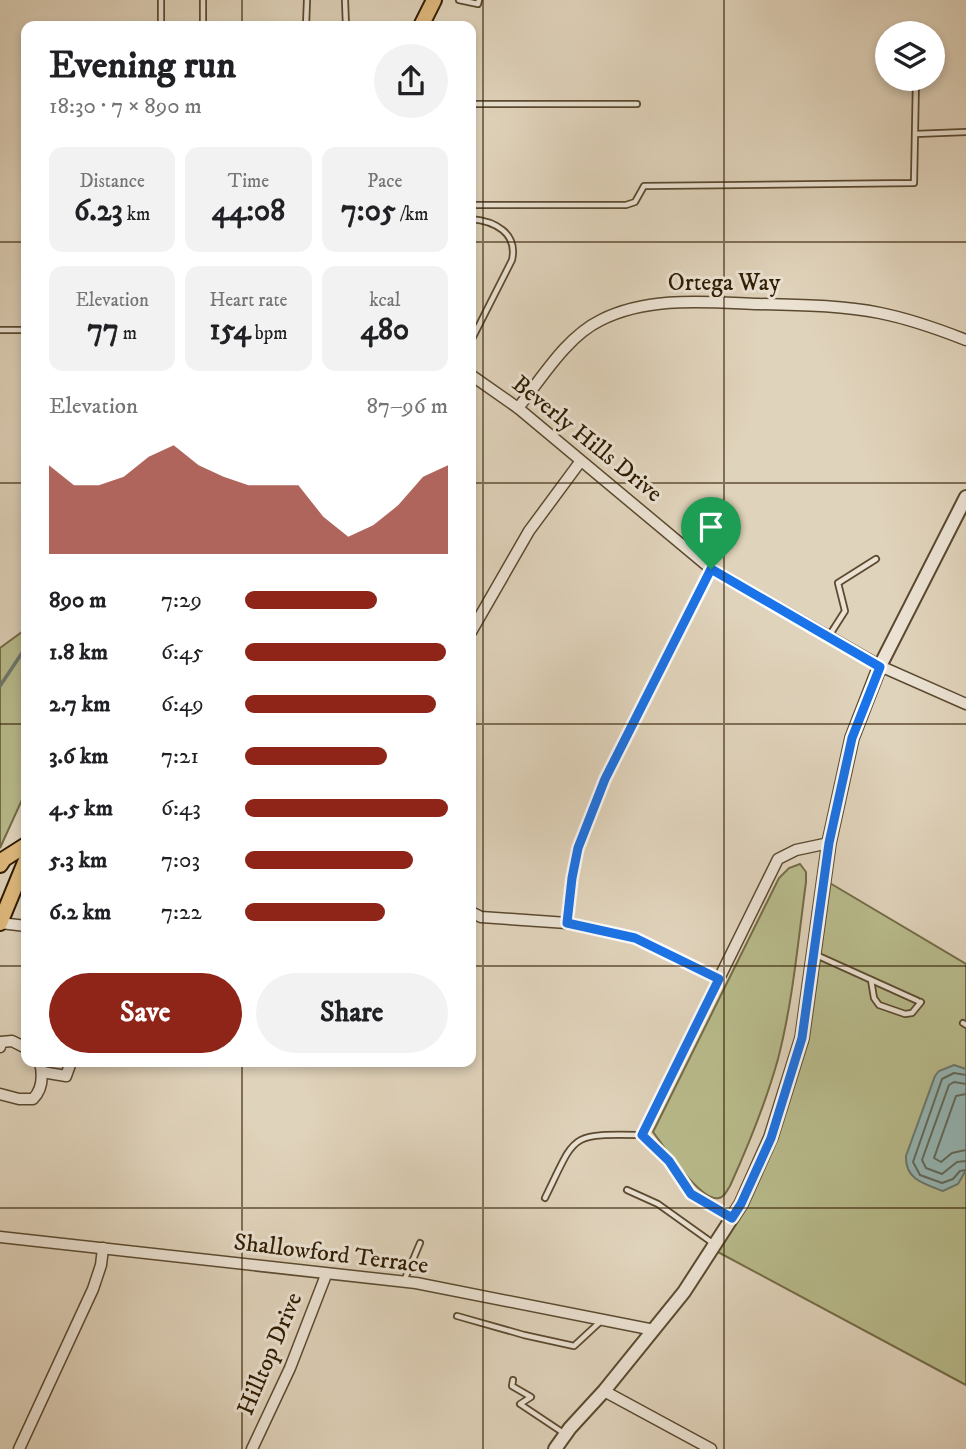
<!DOCTYPE html>
<meta charset="utf-8">
<style>
:root{--surface:#fff;--page:#f2f2f2;--text:#202124;--muted:#757577;--accent:#8f2418}
body{margin:0;font-family:"IM FELL DW Pica",serif;background:var(--page);color:var(--text);height:100vh;display:flex;flex-direction:column;font-size:26px;white-space:nowrap}
*{box-sizing:border-box;margin:0}
p{font-size:23px;color:var(--muted)}
.icon{flex:none;width:38px;height:38px;fill:none;stroke:currentColor;stroke-width:2;stroke-linecap:round;stroke-linejoin:round}
.map{position:relative;flex:1;overflow:hidden}
.details{position:absolute;left:21px;top:21px;width:455px;height:1046px;display:flex;flex-direction:column;background:var(--surface);border-radius:14px;box-shadow:0 4px 10px #0003}
.details>*{flex:none}
.fabs{position:absolute;left:875px;top:21px;display:grid;gap:14px}
.fabs a{display:grid;place-items:center;width:70px;height:70px;border-radius:50%;background:var(--surface);box-shadow:0 4px 10px #0003;font-size:35px}
.pin{position:absolute;display:grid;place-items:center;width:60px;height:60px;color:#fff;margin:-72px -30px;border-radius:50% 50% 50% 0;rotate:-45deg;box-shadow:0 0 7px #0007}
.pin .icon{rotate:45deg}
.round{display:grid;place-items:center;flex:none;width:74px;height:74px;border-radius:37px;background:var(--page)}
.overview{display:flex;align-items:center;justify-content:space-between;height:119px;padding:0 28px}
h1{font-size:38px;font-weight:800;line-height:52px}
.stats{display:grid;grid-template-columns:repeat(3,1fr);gap:10px;height:119px;padding:7px 28px}
.stats div{display:grid;align-content:center;border-radius:14px;background:var(--page);text-align:center}
.stats b{font-size:30px;font-weight:800}
.stats small{font-size:19px;font-weight:400}
.stats p{font-size:19px}
.chart{height:196px;padding:14px 28px}
.chart p{display:flex;justify-content:space-between}
.chart svg{width:100%;height:126px;margin-top:7px;fill:var(--accent);opacity:.7}
.action{display:flex;gap:14px;margin-top:auto;padding:14px 28px}
.action a{flex:1;height:80px;border-radius:42px;background:var(--accent);color:#fff;font-size:28px;font-weight:800;line-height:80px;text-align:center}
.action a+a{background:var(--page);color:var(--text)}
ul{padding:0 28px;list-style:none;font-size:23px}
li{display:grid;grid-template-columns:112px 84px 1fr;align-items:center;height:52px}
li i{height:18px;border-radius:9px;background:var(--accent)}
.map>svg:first-child{display:block}
</style>
<div class="map">
<svg width="966" height="1449" viewBox="0 0 966 1449">
<rect width="100%" height="100%" fill="#e0d3bb"/>
<filter id="stains"><feTurbulence type="fractalNoise" baseFrequency=".00286" numOctaves="4"/><feColorMatrix values="0 0 0 0 .2 0 0 0 0 .09 0 0 0 0 .02 0 0 0 .5 -.17"/></filter>
<radialGradient id="worn" r=".72"><stop offset=".6" stop-color="#630" stop-opacity="0"/><stop offset="1" stop-color="#630" stop-opacity=".3"/></radialGradient>
<g fill="#b8bb8c" stroke="#746c47" stroke-width="2">
<polygon points="26,629 26,791 0,848 0,648"/>
<path d="M800 864 806 872V882C798 941 793 1001 778 1059 766 1102 749 1144 730 1186 727 1190 725 1197 719 1198 701 1203 663 1145 653 1132L779 878 789 868Z"/>
<polygon points="818,876 966,964 966,1385 716,1251 763,1149 804,1019"/>
</g>
<path fill="#95b7b6" stroke="#6c796e" stroke-width="2" d="M954 1065 966 1069V1170L958 1184 943 1191C925 1184 905 1180 906 1156L935 1076 939 1071Z"/>
<g fill="none" stroke-linecap="round" stroke-linejoin="round">
<g stroke="#626a5c" stroke-width="2">
<polyline points="966,1075 954,1073 942,1079 913,1162 920,1175 942,1183 953,1179 960,1171 966,1170"/>
<polyline points="966,1084 954,1082 949,1085 922,1160 926,1168 942,1174 957,1162 966,1161"/>
<polyline points="966,1094 956,1096 934,1158 941,1162 952,1153 966,1150"/>
</g>
<polyline stroke="#6c796e" stroke-width="3.5" points="0,686 26,647"/>
<defs>
<g id="service">
<polyline points="161,0 161,26"/>
<polyline points="345,0 346,26"/>
<polyline points="459,0 478,4 479,0"/>
<polyline points="203,26 203,0"/>
<polyline points="306,26 307,0"/>
<polyline points="471,104 637,104"/>
<polyline points="915,134 966,132"/>
<polyline points="471,205 626,205 635,202 644,186 914,183 916,79"/>
<path d="M471 219C495 221 518 233 512 260L471 341"/>
<polyline points="0,330 26,330"/>
<polyline points="829,636 845,611 838,583 876,559"/>
<polyline points="814,954 918,1001"/>
<polyline points="871,980 874,998 879,1005 905,1014 912,1013 921,1002"/>
<polyline points="963,1023 966,1025"/>
<polyline points="627,1190 658,1204 714,1244"/>
<path d="M545 1198C577 1133 568 1134 642 1135L669 1161 691 1193 731 1217"/>
<polyline points="404,1281 420,1243"/>
<polyline points="457,1316 524,1335 574,1346 601,1321"/>
<polyline points="513,1380 512,1386 531,1397 520,1404 565,1434"/>
</g>
<g id="minor">
<polyline points="471,375 518,408 711,569 880,666 966,704"/>
<path d="M518 408C542 378 566 337 601 320 649 296 706 302 758 304 798 305 840 305 880 313 910 319 938 329 966 340"/>
<polyline points="471,632 529,531 580,462"/>
<polyline points="471,912 481,917 567,923 635,938 719,979"/>
<polyline points="0,923 26,926"/>
<polyline points="567,923 572,878 578,848 605,779 711,569"/>
<polyline points="0,1047 1,1042 12,1041 26,1048"/>
<polyline points="42,1072 66,1076 71,1062"/>
<path d="M0 1094 19 1099H33C43 1089 43 1075 40 1062"/>
<polyline points="642,1135 778,859 796,850 829,843"/>
<polyline points="0,1237 416,1283 654,1330"/>
<polyline points="604,1391 711,1449"/>
<polyline points="19,1449 93,1289 101,1265 103,1248"/>
<polyline points="252,1449 290,1368 326,1275"/>
</g>
<polyline id="tertiary" points="555,1449 570,1428 604,1391 684,1292 741,1204 771,1137 802,1038 829,843 852,738 880,666 966,497"/>
<g id="primary">
<polyline points="421,26 434,0"/>
<polyline points="0,865 4,859 26,845"/>
<polyline points="0,923 26,860"/>
</g>
</defs>
<use href="#service" stroke="#5b4a30" stroke-width="8"/>
<use href="#minor" stroke="#5b4a30" stroke-width="13"/>
<use href="#tertiary" stroke="#5b4a30" stroke-width="16"/>
<use href="#primary" stroke="#2f1c02" stroke-width="18"/>
<use href="#service" stroke="#ebe2d3" stroke-width="4.5"/>
<use href="#minor" stroke="#ebe2d3" stroke-width="10"/>
<use href="#tertiary" stroke="#ebe2d3" stroke-width="12"/>
<use href="#primary" stroke="#e0ba7e" stroke-width="14"/>
</g>
<g fill="none" stroke-linecap="round" stroke-linejoin="round">
<defs>
<polygon id="route" points="711,569 880,667 852,738 829,843 802,1038 771,1138 741,1204 732,1218 691,1194 669,1161 642,1135 719,979 635,938 567,923 572,878 578,848 605,779"/>
</defs>
<use href="#route" stroke="#fff" stroke-width="14"/>
<use href="#route" stroke="#1a73e8" stroke-width="9"/>
</g>
<path fill="none" stroke="#2f1c02" stroke-width="2" stroke-opacity="0.55" d="M242 0V26M483 0V1449M724 0V1449M0 242H26M471 242H966M0 483H26M471 483H966M0 724H26M471 724H966M0 966H26M471 966H966M242 1062V1449M0 1208H966"/>
<g text-anchor="middle" dominant-baseline="central" stroke-width="6" stroke-linejoin="round" paint-order="stroke">
<g font-size="24" fill="#2f1c02" stroke="#ebe2d3">
<text x="724" y="283">Ortega Way</text>
<text transform="translate(587 439) rotate(39)">Beverly Hills Drive</text>
<text transform="translate(331 1254) rotate(7)">Shallowford Terrace</text>
<text transform="translate(270 1354) rotate(-67)">Hilltop Drive</text>
</g>
</g>
<rect width="100%" height="100%" filter="url(#stains)"/>
<rect width="100%" height="100%" fill="url(#worn)"/>
</svg>
<div class="fabs">
<a><svg class="icon" aria-label="layers" viewBox="0 0 24 24"><path d="M12 4l9 5-9 5-9-5zM3 14l9 5 9-5"/></svg></a>
</div>
<div class="pin" style="left:711px;top:569px;background:#1e9e55"><svg class="icon" aria-label="arrive" viewBox="0 0 24 24"><path d="M6 21V4h12l-3 4 3 4H6"/></svg></div>
<section class="details">
<div class="overview"><div><h1>Evening run</h1><p>18:30 · 7 × 890 m</p></div><a class="round"><svg class="icon" aria-label="share" viewBox="0 0 24 24"><path d="M12 15V3M7 8l5-5 5 5M5 13v7h14v-7"/></svg></a></div>
<div class="stats">
<div><p>Distance</p><b>6.23<small> km</small></b></div>
<div><p>Time</p><b>44:08</b></div>
<div><p>Pace</p><b>7:05<small> /km</small></b></div>
</div>
<div class="stats">
<div><p>Elevation</p><b>77<small> m</small></b></div>
<div><p>Heart rate</p><b>154<small> bpm</small></b></div>
<div><p>kcal</p><b>480</b></div>
</div>
<div class="chart"><p><span>Elevation</span>87–96 m</p>
<svg viewBox="0 0 160 44" preserveAspectRatio="none"><path d="M0 44V13L10 20L20 20L30 17L40 10L50 6L60 13L70 17L80 20L90 20L100 20L110 31L120 38L130 34L140 27L150 17L160 13V44z"/></svg>
</div>
<ul>
<li><b>890 m</b>7:29<i style="width:65%"></i></li>
<li><b>1.8 km</b>6:45<i style="width:99%"></i></li>
<li><b>2.7 km</b>6:49<i style="width:94%"></i></li>
<li><b>3.6 km</b>7:21<i style="width:70%"></i></li>
<li><b>4.5 km</b>6:43<i style="width:100%"></i></li>
<li><b>5.3 km</b>7:03<i style="width:83%"></i></li>
<li><b>6.2 km</b>7:22<i style="width:69%"></i></li>
</ul>
<div class="action"><a>Save</a><a>Share</a></div>
</section>
</div>
